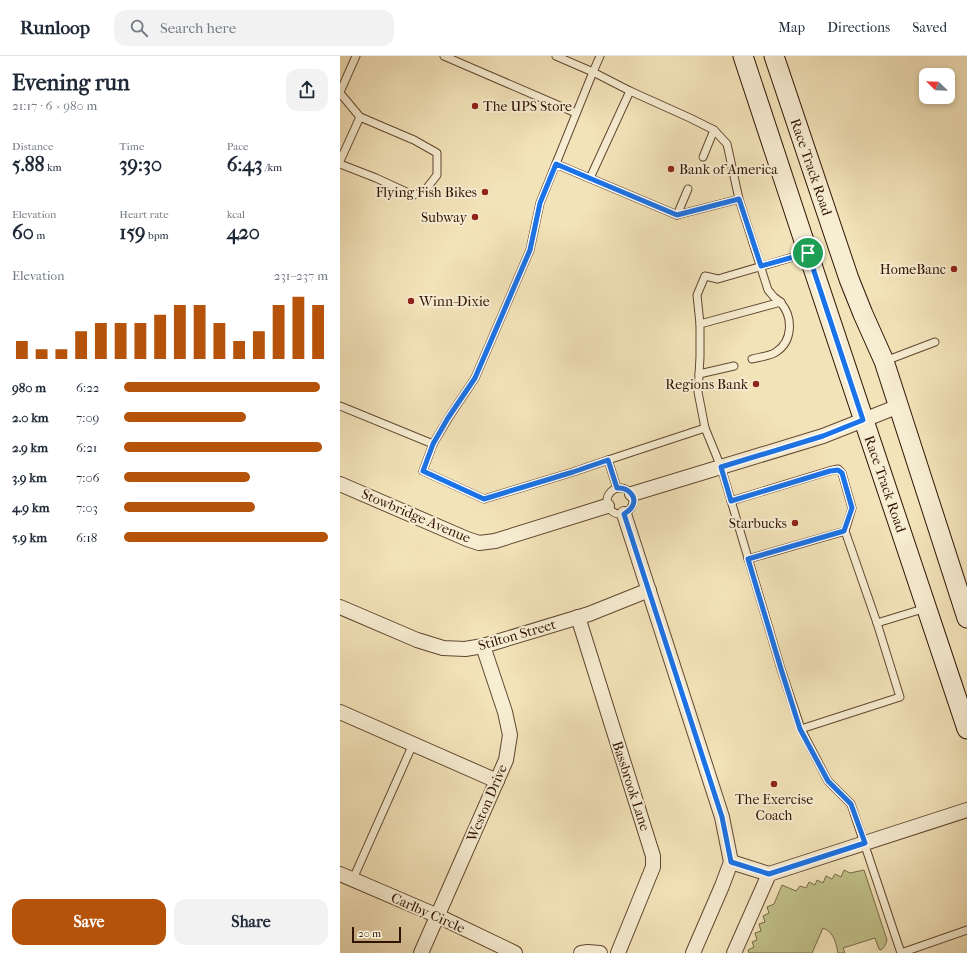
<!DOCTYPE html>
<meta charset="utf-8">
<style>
:root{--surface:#fff;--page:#f2f2f3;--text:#1f2937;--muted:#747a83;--line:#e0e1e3;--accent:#b45309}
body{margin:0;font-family:"IM FELL French Canon",serif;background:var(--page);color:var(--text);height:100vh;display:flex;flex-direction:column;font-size:15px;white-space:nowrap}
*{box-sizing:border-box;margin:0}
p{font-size:13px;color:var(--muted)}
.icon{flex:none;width:22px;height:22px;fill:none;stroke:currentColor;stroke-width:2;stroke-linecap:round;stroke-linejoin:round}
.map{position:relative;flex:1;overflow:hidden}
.panel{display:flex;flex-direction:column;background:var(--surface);width:340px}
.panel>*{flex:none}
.needle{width:26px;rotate:293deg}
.buttons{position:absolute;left:579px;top:12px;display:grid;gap:8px}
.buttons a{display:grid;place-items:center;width:36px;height:36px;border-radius:8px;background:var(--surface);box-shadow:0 2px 6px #0003;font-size:20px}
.scale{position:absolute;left:12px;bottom:10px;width:49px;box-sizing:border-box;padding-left:4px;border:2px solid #301303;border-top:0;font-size:11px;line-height:14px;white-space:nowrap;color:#301303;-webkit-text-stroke:3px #f7edd2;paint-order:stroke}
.pin{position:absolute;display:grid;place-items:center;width:34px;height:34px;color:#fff;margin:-17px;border:2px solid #fff;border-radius:50%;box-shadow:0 1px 4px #0007}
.round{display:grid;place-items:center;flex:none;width:42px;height:42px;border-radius:12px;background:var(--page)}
.overview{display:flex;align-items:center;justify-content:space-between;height:68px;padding:0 12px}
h1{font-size:22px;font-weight:800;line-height:30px}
.metrics{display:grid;grid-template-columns:repeat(3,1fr);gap:6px;height:68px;padding:4px 12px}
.metrics div{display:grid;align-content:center}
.metrics b{font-size:20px;font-weight:800}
.metrics small{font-size:11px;font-weight:400}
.metrics p{font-size:11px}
.chart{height:112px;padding:8px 12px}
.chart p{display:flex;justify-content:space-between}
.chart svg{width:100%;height:72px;margin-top:4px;stroke:var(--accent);stroke-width:6}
.primary-button{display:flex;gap:8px;margin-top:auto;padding:8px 12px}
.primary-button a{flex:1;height:46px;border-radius:12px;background:var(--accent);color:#fff;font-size:16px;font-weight:800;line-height:46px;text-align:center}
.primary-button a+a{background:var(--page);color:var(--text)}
ul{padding:0 12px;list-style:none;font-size:13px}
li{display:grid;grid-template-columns:64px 48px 1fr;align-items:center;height:30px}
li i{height:10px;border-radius:5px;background:var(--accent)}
header{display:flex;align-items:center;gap:24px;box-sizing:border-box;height:56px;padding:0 20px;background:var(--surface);border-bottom:1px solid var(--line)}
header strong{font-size:19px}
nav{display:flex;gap:22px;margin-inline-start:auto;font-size:14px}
.search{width:280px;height:36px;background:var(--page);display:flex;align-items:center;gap:10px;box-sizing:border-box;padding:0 14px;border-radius:12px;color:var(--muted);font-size:15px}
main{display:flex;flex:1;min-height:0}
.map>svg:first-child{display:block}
</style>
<header>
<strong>Runloop</strong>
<div class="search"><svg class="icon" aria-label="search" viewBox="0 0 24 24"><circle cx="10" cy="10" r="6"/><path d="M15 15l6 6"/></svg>Search here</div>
<nav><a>Map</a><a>Directions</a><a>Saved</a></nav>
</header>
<main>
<section class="panel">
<div class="overview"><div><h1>Evening run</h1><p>21:17 · 6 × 980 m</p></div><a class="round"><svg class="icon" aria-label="share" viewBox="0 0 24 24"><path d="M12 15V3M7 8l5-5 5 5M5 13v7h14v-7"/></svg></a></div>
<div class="metrics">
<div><p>Distance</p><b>5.88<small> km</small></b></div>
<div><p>Time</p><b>39:30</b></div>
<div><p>Pace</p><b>6:43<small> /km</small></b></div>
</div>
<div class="metrics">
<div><p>Elevation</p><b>60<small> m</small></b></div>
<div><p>Heart rate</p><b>159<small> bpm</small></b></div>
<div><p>kcal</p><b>420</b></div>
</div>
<div class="chart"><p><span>Elevation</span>231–237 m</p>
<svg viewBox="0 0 160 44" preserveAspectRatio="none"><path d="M5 44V33M15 44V38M25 44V38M35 44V27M45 44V22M55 44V22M65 44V22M75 44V17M85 44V11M95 44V11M105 44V22M115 44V33M125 44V27M135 44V11M145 44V6M155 44V11"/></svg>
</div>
<ul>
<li><b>980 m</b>6:22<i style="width:96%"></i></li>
<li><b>2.0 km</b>7:09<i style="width:60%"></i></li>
<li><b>2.9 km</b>6:21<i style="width:97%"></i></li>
<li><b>3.9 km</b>7:06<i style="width:62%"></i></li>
<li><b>4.9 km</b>7:03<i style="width:64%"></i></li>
<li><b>5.9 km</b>6:18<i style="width:100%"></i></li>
</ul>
<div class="primary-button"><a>Save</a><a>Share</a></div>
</section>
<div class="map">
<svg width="627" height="897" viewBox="0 0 627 897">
<rect width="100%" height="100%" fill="#f3e3b9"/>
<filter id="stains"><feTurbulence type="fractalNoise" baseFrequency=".005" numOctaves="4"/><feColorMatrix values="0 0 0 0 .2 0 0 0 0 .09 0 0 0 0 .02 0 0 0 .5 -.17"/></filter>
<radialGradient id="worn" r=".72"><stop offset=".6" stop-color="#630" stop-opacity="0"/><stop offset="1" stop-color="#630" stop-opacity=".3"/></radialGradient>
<path fill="#c1c28b" stroke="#786a47" d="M504 814 510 817 524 814 547 884C546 888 545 891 541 894L539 893 535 882 503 892 505 897H498C496 887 494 876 483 872L472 897H409L408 894 414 891 412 886 417 884 415 877 421 875 419 868 425 866 423 860 429 857 427 851 434 848 442 829 456 835 460 830 466 832 469 826 475 829 477 824 483 827 486 820 492 823 495 818 501 821Z"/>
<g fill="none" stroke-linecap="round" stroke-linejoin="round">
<defs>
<g id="service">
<polyline points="104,0 236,57"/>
<polyline points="260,0 253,16 290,35"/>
<polyline points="0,36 16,0"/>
<polyline points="0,37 20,61 0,105"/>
<polyline points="363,101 374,74"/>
<polyline points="0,108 36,122 73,139 83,137 97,119 97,97 74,84 20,61"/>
<polyline points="216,108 337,159 399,143"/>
<path d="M250 122 290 35 350 62 374 74 387 88 399 143 428 234C430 236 432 239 434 241 436 243 439 244 441 247 453 261 453 285 436 296 431 300 419 301 412 303"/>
<polyline points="337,159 348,133"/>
<polyline points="360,268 441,246"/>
<polyline points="545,305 595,286"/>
<polyline points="359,318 394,310"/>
<polyline points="0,350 93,388 83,415 144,443 233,416 268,404 277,432"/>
<polyline points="365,372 381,411 441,613 461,673 560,641 537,567 586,552"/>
<polyline points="93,388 109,361 135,322 190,194 200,147 253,16 216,0"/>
<polyline points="268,404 365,372 358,336 360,301 360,268 357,239 365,220 378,223 467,197"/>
<circle cx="280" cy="445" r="13"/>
<polyline points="391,445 489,415 498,413 502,417 512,452 505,475 537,567"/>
<polyline points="408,503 505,475"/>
<polyline points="461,673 488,725 511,748 561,897 627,874"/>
<polyline points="13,823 73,688"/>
</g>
<g id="minor">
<polyline points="0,428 127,483 139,487 155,485 267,450"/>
<polyline points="292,438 483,380 559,350"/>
<polyline points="284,458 382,761 391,806 429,818"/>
<polyline points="0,551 77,584 103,592 125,593 143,590 249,558 309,534"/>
<polyline points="238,561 313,800 313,811 278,897"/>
<polyline points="0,656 157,725"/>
<polyline points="0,818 98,860 175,897"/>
<polyline points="429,818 627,754"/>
<polyline points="81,897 166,704 170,679 165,656 143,590"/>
<polyline points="241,897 248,896 260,897"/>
<polyline points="353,897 382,830 391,806"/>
<polyline points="394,897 429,818"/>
</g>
<g id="secondary">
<polyline points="403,0 468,197 627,673"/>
<polyline points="434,0 509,223 523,258 544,305 627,562"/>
</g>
</defs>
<use href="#service" stroke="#614730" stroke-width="9"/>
<use href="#minor" stroke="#614730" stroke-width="16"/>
<use href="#secondary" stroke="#301303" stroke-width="21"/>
<use href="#service" stroke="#f7edd2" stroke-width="7"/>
<use href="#minor" stroke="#f7edd2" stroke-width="14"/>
<use href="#secondary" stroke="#f7edd2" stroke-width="19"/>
</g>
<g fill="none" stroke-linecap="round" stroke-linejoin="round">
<defs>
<path id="route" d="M216 108 337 159 399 143 421 210 468 197 523 364 483 380 381 411 391 445 490 415 498 414 502 417 512 452 504 475 408 503 441 613 460 673 488 725 511 748 525 787 429 818 391 806 382 761 284 458C287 456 290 454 292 451 298 441 288 431 277 432L268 404 233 416 144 443 83 415 93 388 108 362 135 322 190 194 200 147Z"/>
</defs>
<use href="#route" stroke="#fff" stroke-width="8"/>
<use href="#route" stroke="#1a73e8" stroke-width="5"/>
</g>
<g fill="#8f2418" stroke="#f7edd2" stroke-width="1.5">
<circle cx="135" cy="50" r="4"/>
<circle cx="331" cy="113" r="4"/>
<circle cx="145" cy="136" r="4"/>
<circle cx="135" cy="161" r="4"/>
<circle cx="614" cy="213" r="4"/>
<circle cx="71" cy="245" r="4"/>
<circle cx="416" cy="328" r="4"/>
<circle cx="455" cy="467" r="4"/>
<circle cx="434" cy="728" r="4"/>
</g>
<g text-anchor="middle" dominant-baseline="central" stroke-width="4" stroke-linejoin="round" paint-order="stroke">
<g font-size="14" fill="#301303" stroke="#f7edd2" text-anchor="end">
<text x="143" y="50" text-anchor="start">The UPS Store</text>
<text x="339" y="113" text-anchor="start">Bank of America</text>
<text x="137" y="136">Flying Fish Bikes</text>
<text x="127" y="161">Subway</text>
<text x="606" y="213">HomeBanc</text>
<text x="79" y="245" text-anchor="start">Winn-Dixie</text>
<text x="408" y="328">Regions Bank</text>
<text x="447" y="467">Starbucks</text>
<text x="434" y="743" text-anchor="middle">The Exercise<tspan x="434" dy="16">Coach</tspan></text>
</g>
<g font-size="14" fill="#301303" stroke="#f7edd2">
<text transform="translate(471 111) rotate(71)">Race Track Road</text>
<text transform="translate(545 428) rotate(71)">Race Track Road</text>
<text transform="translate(76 460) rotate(23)">Stowbridge Avenue</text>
<text transform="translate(177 579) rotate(-16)">Stilton Street</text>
<text transform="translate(291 730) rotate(72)">Bassbrook Lane</text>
<text transform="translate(147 747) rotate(-67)">Weston Drive</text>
<text transform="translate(88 857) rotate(24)">Carlby Circle</text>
</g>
</g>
<rect width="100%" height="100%" filter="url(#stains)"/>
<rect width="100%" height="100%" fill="url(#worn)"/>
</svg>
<div class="buttons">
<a><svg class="needle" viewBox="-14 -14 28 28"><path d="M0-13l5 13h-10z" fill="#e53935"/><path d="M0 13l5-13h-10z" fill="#747a83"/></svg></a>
</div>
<div class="scale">20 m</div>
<div class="pin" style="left:468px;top:197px;background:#1e9e55"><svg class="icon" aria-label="arrive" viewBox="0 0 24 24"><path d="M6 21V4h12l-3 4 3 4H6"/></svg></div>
</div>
</main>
